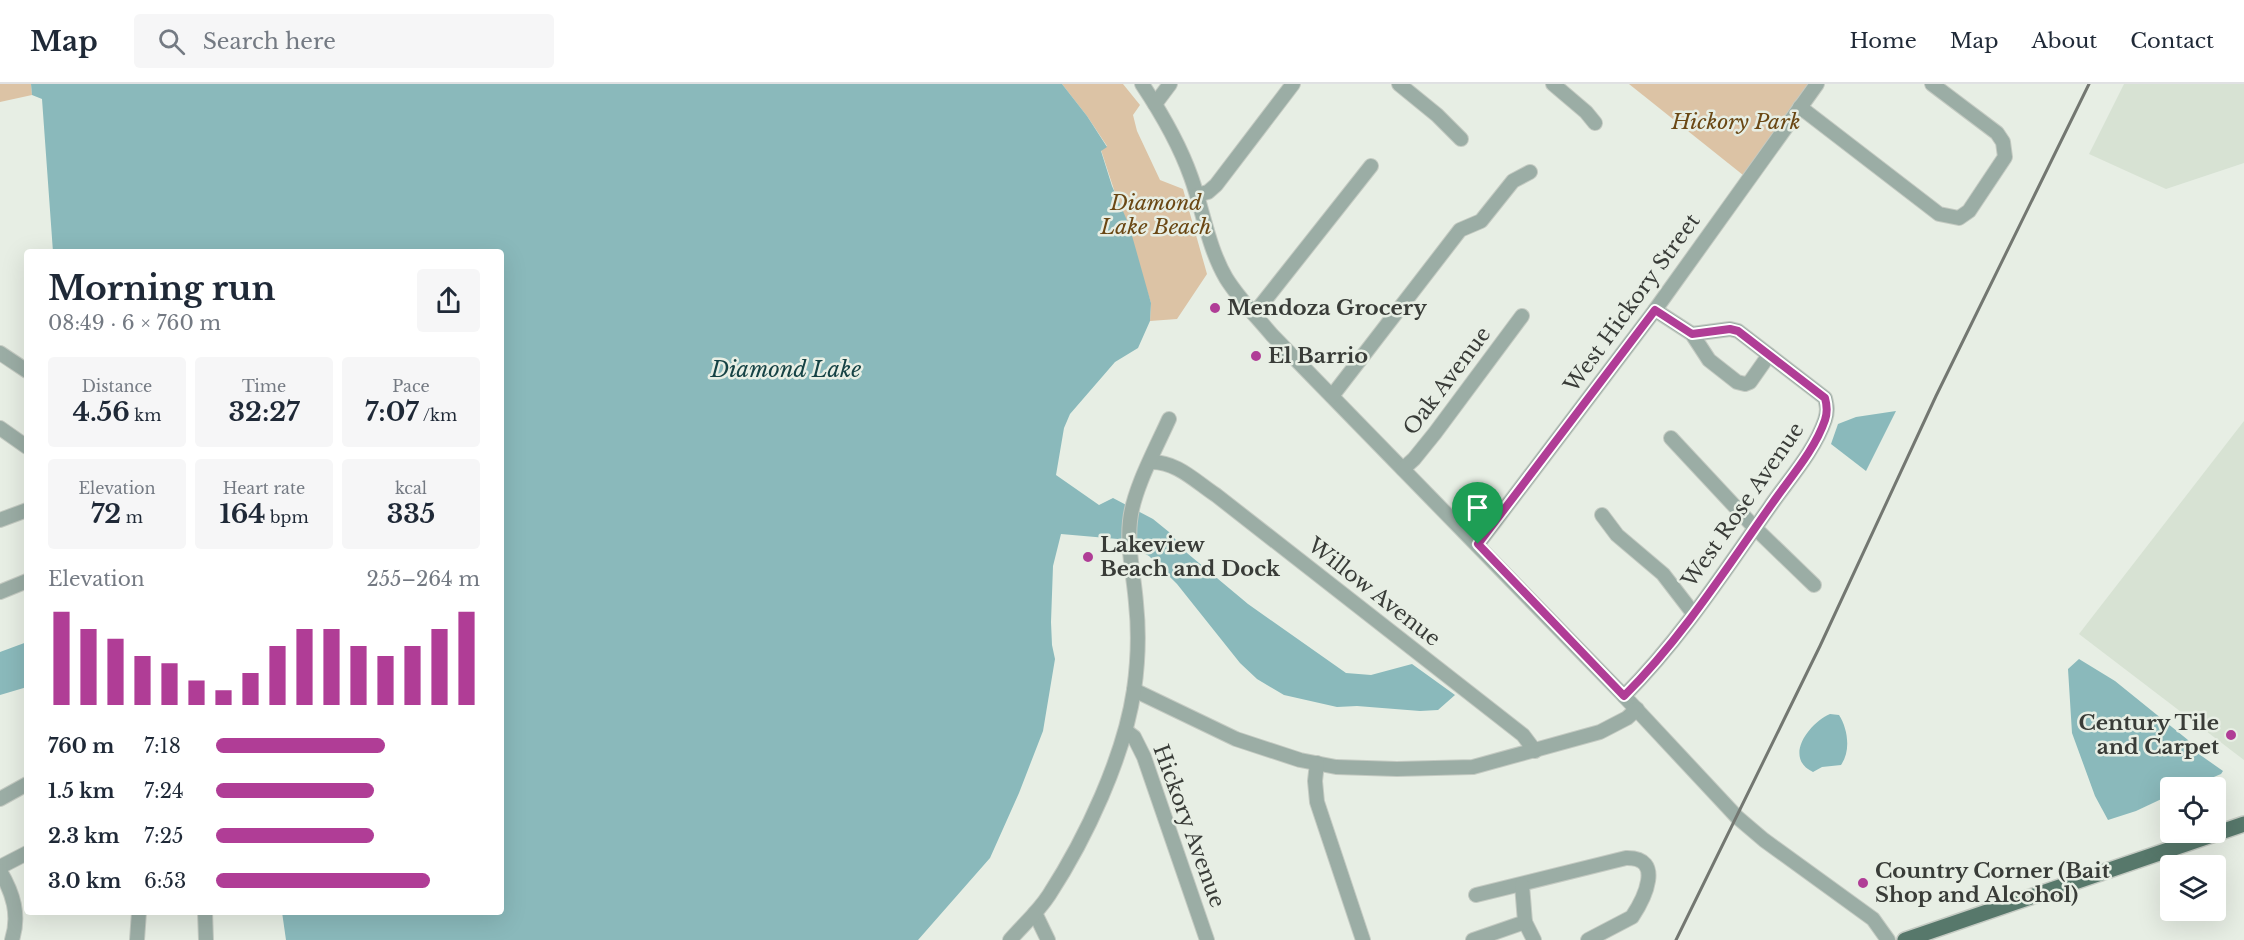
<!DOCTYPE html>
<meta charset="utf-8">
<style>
:root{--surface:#fff;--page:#f6f6f7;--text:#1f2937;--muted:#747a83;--line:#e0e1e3;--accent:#b03d96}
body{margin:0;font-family:"Libre Baskerville",serif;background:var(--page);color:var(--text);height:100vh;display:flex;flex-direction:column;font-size:22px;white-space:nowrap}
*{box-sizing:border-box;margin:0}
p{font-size:20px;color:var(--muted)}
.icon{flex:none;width:33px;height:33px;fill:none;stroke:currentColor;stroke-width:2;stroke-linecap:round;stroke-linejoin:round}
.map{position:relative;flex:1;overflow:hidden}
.sheet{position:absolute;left:24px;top:165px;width:480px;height:666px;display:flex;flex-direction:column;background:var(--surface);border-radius:6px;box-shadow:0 6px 24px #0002}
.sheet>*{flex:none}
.buttons{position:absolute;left:2160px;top:693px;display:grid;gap:12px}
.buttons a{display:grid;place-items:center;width:66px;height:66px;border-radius:6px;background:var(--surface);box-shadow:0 6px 24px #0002;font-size:30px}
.pin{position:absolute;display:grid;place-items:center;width:51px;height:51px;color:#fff;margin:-62px -26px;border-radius:50% 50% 50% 0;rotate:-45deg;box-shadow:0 0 6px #0007}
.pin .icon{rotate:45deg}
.round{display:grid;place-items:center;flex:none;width:63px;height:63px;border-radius:6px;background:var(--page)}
.summary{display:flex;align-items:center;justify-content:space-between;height:102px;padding:0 24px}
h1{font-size:33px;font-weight:700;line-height:45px}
.stats{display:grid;grid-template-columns:repeat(3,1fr);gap:9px;height:102px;padding:6px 24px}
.stats div{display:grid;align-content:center;border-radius:6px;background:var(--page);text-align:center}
.stats b{font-size:26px;font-weight:700}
.stats small{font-size:16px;font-weight:400}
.stats p{font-size:16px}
.chart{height:168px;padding:12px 24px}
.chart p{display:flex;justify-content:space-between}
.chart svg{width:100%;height:108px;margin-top:6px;stroke:var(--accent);stroke-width:6}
ul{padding:0 24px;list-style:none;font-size:20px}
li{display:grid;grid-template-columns:96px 72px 1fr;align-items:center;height:45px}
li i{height:15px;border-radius:8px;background:var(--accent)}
header{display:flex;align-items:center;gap:36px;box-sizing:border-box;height:84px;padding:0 30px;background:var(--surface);border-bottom:2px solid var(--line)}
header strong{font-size:28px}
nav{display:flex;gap:33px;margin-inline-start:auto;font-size:21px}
.search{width:420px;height:54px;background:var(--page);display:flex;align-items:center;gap:15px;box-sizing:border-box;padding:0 21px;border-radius:6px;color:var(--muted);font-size:22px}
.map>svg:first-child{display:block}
</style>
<header>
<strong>Map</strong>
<div class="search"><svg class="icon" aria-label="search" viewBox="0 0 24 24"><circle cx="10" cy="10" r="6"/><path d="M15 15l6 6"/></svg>Search here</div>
<nav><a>Home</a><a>Map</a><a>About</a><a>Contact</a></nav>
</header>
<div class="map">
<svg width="2244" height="856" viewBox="0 0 2244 856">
<rect width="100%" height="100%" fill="#e7eee4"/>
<g fill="#d7e2d3">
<polygon points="2124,0 2244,0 2244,79 2166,105 2089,70"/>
<polygon points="2244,337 2244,676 2079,550"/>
</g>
<g fill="#dcc3a5">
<polygon points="0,0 31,0 32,11 0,18"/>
<polygon points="1062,0 1123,0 1140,21 1133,31 1137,47 1160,96 1183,105 1207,190 1177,235 1150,237 1151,219 1101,66 1107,62 1087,32"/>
<polygon points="1629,0 1809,0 1743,91"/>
</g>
<g fill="#8ab9bb">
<polygon points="31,0 1062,0 1087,32 1107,63 1101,67 1112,102 1129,141 1151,219 1150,237 1138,264 1115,278 1070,330 1064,344 1056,391 1099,421 1113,414 1153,435 1169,448 1187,469 1248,520 1346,589 1371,591 1412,580 1455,611 1438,626 1420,627 1357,622 1337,623 1284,611 1257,595 1240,579 1177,500 1149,472 1118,455 1061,450 1053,482 1051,538 1052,561 1055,575 1043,647 1019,709 990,774 918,856 286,856 282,828 501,828 501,168 53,168 42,15 32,11"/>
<polygon points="1896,327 1866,387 1831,360 1838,340 1856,333"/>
<polygon points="27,558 27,603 0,611 0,568"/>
<polygon points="2079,575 2115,597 2188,656 2196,668 2223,687 2221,690 2190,703 2170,704 2170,711 2136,727 2108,736 2095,712 2072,649 2068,585"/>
<path d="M1830 630 1839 631C1848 645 1851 667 1841 681L1822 683 1813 688C1783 674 1809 639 1830 630Z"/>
</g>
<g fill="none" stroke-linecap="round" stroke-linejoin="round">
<defs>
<g id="minor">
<path d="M1142 0C1162 30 1179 59 1191 93 1203 126 1208 163 1226 194 1239 215 1257 233 1272 251L1624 612 1737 733 1764 756 1873 835 1888 856"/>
<polyline points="1399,0 1437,31 1461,55"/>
<polyline points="1553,0 1586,28 1595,39"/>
<polyline points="1155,20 1170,0"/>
<polyline points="1800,23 1939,130 1959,134 1969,127 2005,73 2003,58 1997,49 1932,0"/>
<polyline points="1197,111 1208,108 1216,101 1293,0"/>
<polyline points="1655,226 1692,250 1709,276 1737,298 1745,300 1750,298 1769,271"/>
<polyline points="1254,230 1371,82"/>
<polyline points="0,269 27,287"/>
<polyline points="1332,312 1460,146 1481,137 1513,97 1530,88"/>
<polyline points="0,344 27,363"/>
<polyline points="1671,354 1755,444 1814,501"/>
<path d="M1150 378C1176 377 1195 397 1216 411L1523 651 1535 667"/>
<polyline points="1403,385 1414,375 1435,349 1522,232"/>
<polyline points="1602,431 1617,451 1663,490 1693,529"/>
<polyline points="0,436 27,426"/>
<polyline points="1478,460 1655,226 1817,0"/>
<polyline points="0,508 27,497"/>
<polyline points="1134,606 1236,655 1300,676 1336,683 1397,685 1473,683 1600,648 1627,634 1637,625"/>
<path d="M1624 612C1680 556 1724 488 1769 424 1788 396 1814 368 1825 336 1828 327 1827 322 1825 314L1738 247 1730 245 1692 250"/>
<polyline points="1126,647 1134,653 1144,673 1207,856"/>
<polyline points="1317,679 1315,697 1317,718 1363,856"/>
<polyline points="0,715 27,700"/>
<polyline points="0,783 27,769"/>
<path d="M0 787C13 809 20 831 12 856"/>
<path d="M1476 811 1626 774C1665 773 1644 815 1632 833L1588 856"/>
<polyline points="205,828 206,856"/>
<polyline points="1035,829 1048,856"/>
<polyline points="1525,838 1534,856"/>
<polyline points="137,856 139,828"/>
<path d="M1010 856C1023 841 1038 828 1049 811 1086 754 1124 673 1134 606 1138 578 1139 547 1136 519 1134 492 1127 465 1130 437 1133 406 1156 364 1169 335"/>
<polyline points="1473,856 1525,838 1522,801"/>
</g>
<polyline id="major" points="1905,856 2244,740"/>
</defs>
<use href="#minor" stroke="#c4cac2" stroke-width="16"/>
<use href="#major" stroke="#c4cac2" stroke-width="18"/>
<use href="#minor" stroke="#9bada5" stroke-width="14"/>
<use href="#major" stroke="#57786b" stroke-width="15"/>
<polyline stroke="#737771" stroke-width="3" points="1676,856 1820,562 1936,312 2089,0"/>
</g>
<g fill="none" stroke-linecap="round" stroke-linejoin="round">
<defs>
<path id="route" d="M1655 226 1692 250 1730 245 1738 247 1825 314C1827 321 1828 327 1825 336 1814 368 1788 396 1769 424 1724 488 1680 556 1624 612L1478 460Z"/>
</defs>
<use href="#route" stroke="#fff" stroke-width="12"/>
<use href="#route" stroke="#b03d96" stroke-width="8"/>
</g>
<g fill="#b03d96" stroke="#e7eee4" stroke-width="2">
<circle cx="1215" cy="224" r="6"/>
<circle cx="1256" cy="272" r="6"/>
<circle cx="1088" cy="473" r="6"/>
<circle cx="2231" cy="651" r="6"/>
<circle cx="1863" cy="799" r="6"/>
</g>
<g text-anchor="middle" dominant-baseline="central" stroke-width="5" stroke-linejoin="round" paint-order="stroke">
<g font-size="21" font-style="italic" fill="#6a4714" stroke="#e7eee4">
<text x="1736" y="38">Hickory Park</text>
<text x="1156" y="119">Diamond<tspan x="1156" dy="24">Lake Beach</tspan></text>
</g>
<g font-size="21" fill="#393c38" stroke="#e7eee4">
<text transform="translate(1632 219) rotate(-54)">West Hickory Street</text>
<text transform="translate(1447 297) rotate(-53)">Oak Avenue</text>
<text transform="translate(1743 421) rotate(-55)">West Rose Avenue</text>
<text transform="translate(1374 508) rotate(38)">Willow Avenue</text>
<text transform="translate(1189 742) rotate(70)">Hickory Avenue</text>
</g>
<g font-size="21" font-weight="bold" fill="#393c38" stroke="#e7eee4" text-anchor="start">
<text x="1227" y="224">Mendoza Grocery</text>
<text x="1268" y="272">El Barrio</text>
<text x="1100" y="461">Lakeview<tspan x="1100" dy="24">Beach and Dock</tspan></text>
<text x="2219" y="639" text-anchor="end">Century Tile<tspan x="2219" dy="24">and Carpet</tspan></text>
<text x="1875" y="787">Country Corner (Bait<tspan x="1875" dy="24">Shop and Alcohol)</tspan></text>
</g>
<g font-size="22" font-style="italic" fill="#154244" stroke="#e7eee4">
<text x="786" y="285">Diamond Lake</text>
</g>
</g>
</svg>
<div class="buttons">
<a><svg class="icon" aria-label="locate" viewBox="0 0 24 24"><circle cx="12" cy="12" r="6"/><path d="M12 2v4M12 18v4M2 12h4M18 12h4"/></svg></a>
<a><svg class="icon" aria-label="layers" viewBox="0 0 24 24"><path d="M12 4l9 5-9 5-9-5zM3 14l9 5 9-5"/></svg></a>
</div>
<div class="pin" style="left:1478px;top:460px;background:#1e9e55"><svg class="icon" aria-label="arrive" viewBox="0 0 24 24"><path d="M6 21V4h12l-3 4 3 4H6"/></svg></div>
<section class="sheet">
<div class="summary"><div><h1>Morning run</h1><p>08:49 · 6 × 760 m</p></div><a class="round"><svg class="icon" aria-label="share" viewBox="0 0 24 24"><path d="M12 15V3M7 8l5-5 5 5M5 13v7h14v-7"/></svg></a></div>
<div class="stats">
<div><p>Distance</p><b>4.56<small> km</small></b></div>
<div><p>Time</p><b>32:27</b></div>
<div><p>Pace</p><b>7:07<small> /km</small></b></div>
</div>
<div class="stats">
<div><p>Elevation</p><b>72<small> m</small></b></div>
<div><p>Heart rate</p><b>164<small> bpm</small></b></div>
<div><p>kcal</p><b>335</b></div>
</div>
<div class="chart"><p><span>Elevation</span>255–264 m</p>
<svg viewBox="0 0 160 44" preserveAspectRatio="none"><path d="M5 44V6M15 44V13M25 44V17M35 44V24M45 44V27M55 44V34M65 44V38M75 44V31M85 44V20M95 44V13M105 44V13M115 44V20M125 44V24M135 44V20M145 44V13M155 44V6"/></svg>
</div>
<ul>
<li><b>760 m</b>7:18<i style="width:64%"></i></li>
<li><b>1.5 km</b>7:24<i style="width:60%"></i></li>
<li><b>2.3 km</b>7:25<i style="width:60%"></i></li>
<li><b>3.0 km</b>6:53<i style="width:81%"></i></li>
</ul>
</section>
</div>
